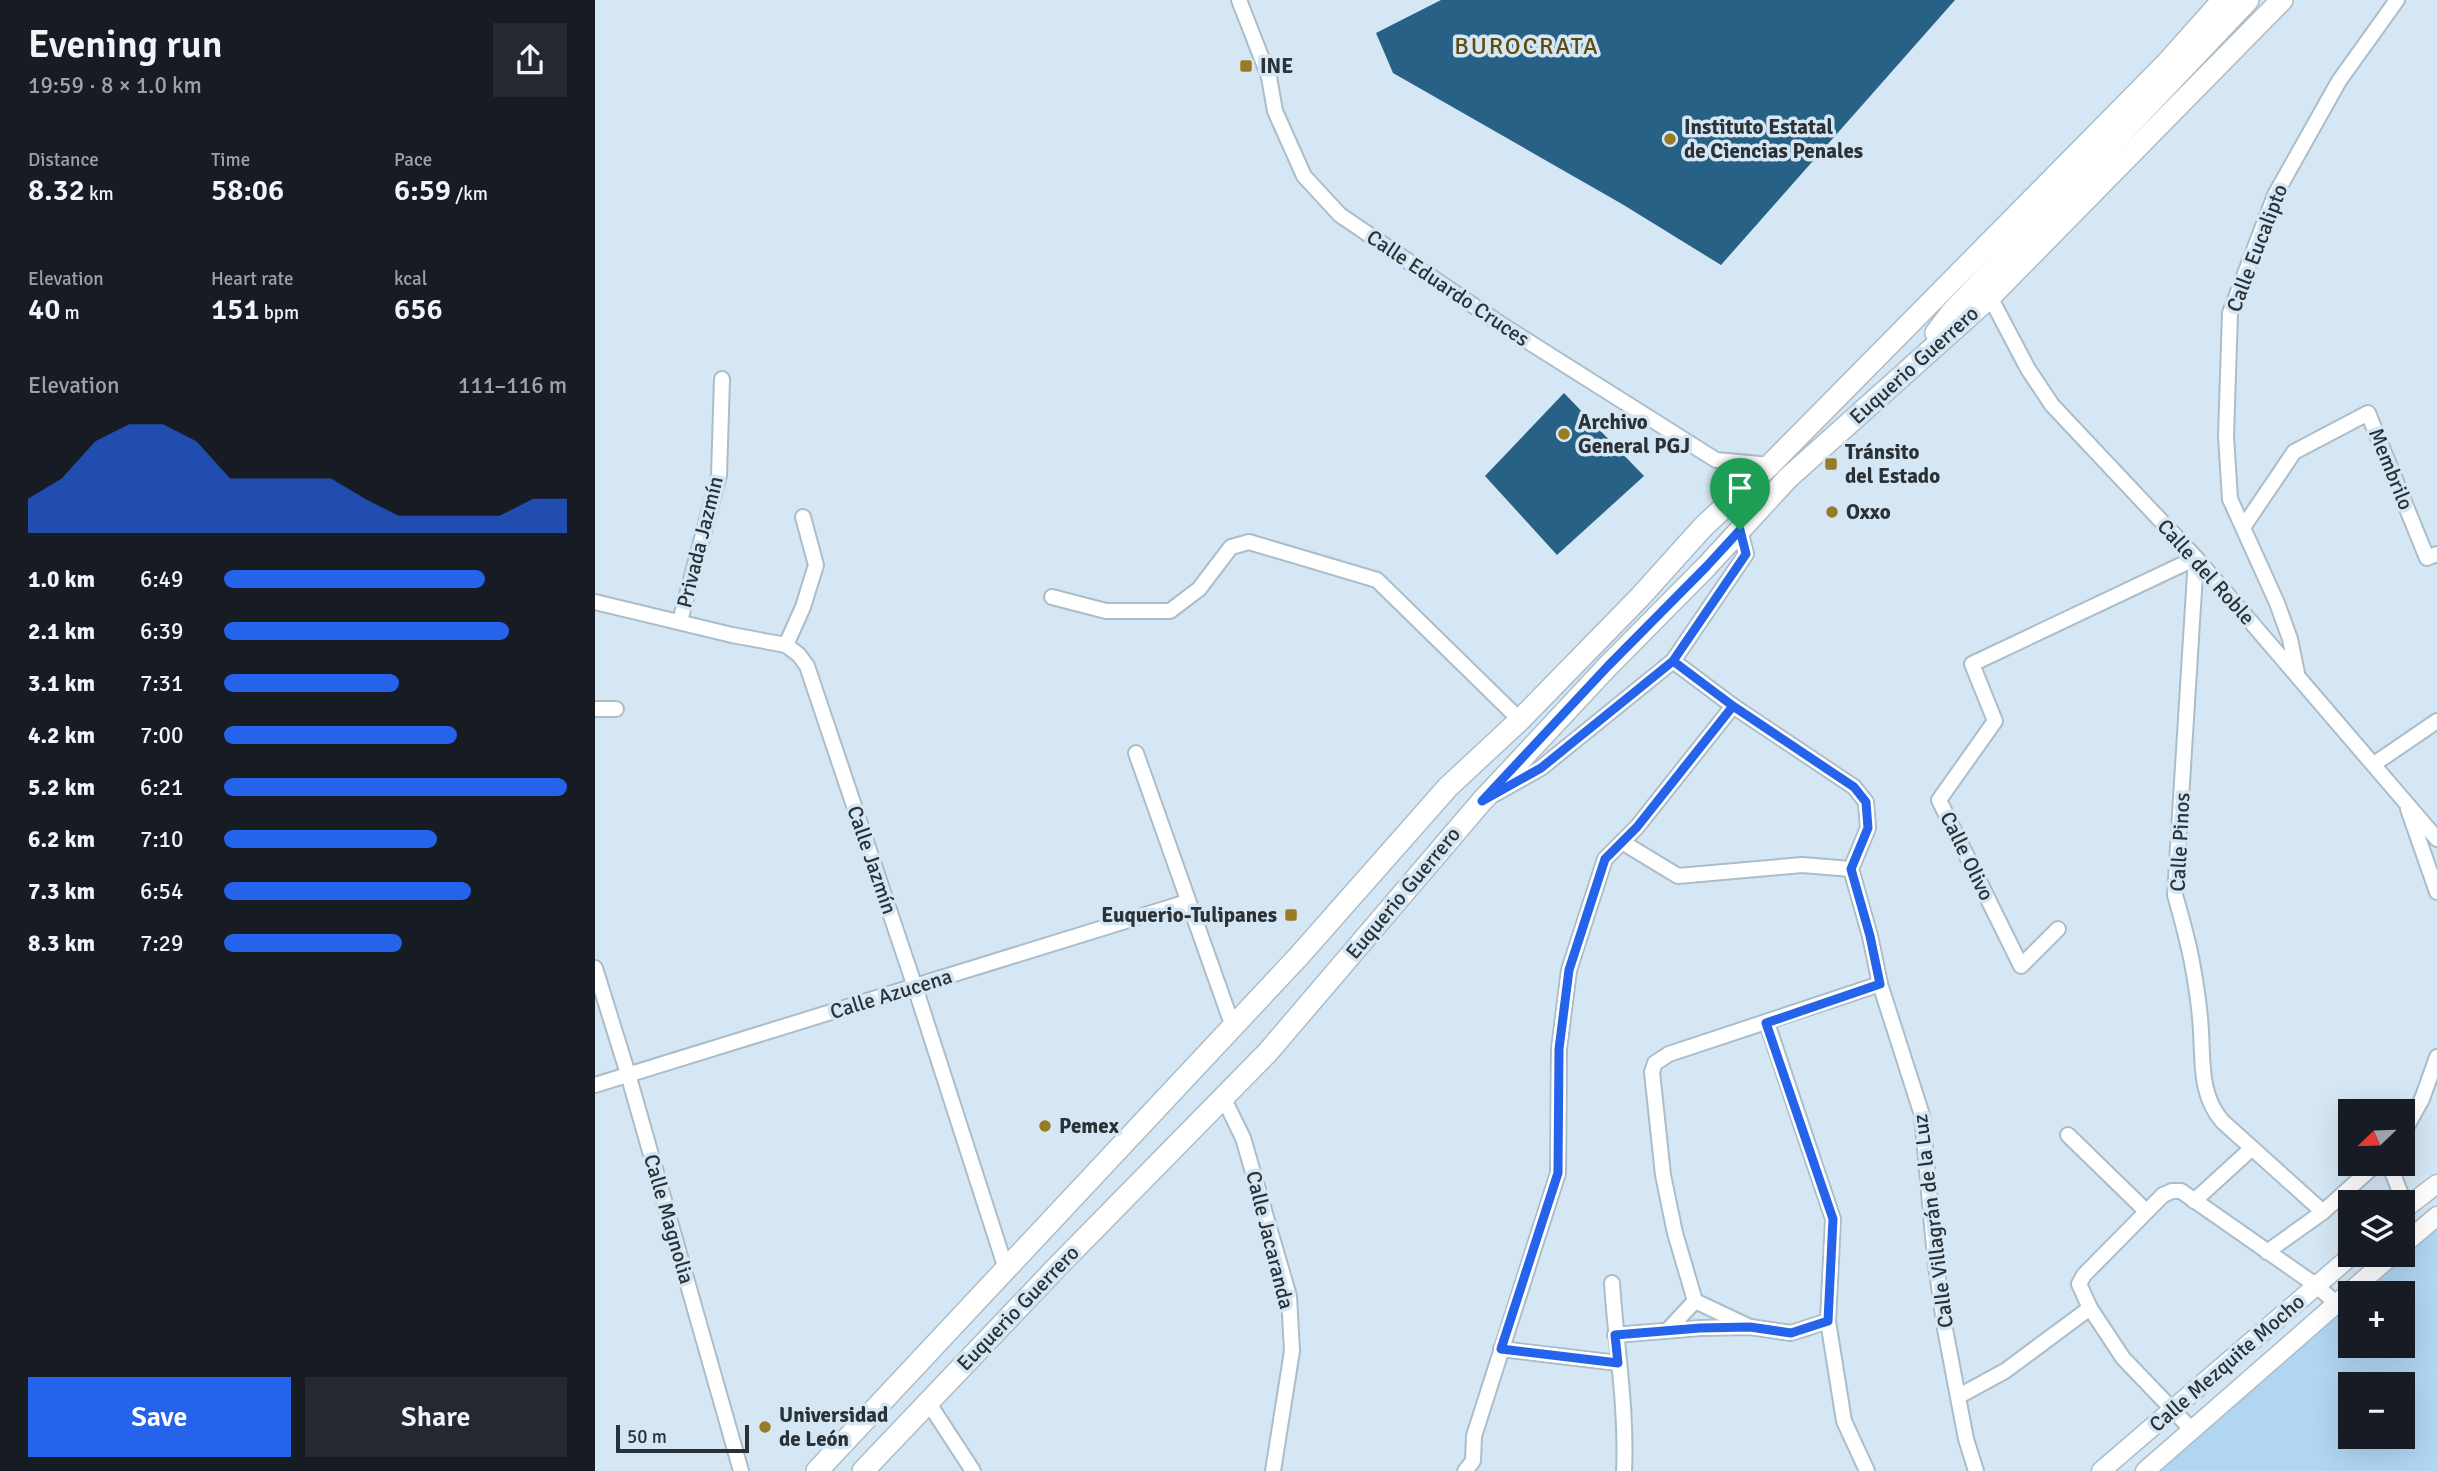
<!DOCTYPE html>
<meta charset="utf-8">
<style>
:root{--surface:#171b24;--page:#242831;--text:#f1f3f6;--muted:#9ea1a6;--accent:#2563eb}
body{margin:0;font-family:Signika,sans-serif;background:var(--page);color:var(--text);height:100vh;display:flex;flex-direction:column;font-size:26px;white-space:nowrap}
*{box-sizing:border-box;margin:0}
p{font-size:23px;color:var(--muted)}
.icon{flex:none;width:38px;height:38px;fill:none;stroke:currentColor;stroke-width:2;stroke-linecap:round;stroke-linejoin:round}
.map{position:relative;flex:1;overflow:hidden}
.sheet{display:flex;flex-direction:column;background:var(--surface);width:595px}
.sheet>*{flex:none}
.needle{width:46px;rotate:247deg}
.buttons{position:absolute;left:1743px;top:1099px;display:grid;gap:14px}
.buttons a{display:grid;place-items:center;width:77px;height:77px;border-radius:0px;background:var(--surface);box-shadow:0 7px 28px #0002;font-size:35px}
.scale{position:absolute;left:21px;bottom:18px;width:133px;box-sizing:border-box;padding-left:7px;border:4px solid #2b3237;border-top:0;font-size:19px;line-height:24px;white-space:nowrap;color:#2b3237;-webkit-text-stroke:5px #d5e7f4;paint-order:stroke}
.pin{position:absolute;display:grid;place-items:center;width:60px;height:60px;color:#fff;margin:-72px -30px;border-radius:50% 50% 50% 0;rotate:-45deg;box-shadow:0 0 7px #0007}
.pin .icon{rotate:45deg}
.round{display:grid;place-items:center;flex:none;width:74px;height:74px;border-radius:0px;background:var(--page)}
.summary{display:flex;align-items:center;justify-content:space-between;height:119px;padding:0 28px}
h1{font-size:38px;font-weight:600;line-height:52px}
.metrics{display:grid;grid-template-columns:repeat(3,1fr);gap:10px;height:119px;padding:7px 28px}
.metrics div{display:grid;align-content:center}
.metrics b{font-size:30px;font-weight:600}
.metrics small{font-size:19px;font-weight:400}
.metrics p{font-size:19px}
.chart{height:196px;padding:14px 28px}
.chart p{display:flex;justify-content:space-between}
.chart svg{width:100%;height:126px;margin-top:7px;fill:var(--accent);opacity:.7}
.action{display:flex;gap:14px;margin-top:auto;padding:14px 28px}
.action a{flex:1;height:80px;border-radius:0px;background:var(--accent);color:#fff;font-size:28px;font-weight:600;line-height:80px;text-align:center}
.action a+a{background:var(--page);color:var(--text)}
ul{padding:0 28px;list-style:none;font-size:23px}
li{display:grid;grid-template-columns:112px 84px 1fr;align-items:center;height:52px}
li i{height:18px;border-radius:9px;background:var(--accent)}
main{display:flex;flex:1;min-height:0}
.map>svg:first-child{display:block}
</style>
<main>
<section class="sheet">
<div class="summary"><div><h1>Evening run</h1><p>19:59 · 8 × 1.0 km</p></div><a class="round"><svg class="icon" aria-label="share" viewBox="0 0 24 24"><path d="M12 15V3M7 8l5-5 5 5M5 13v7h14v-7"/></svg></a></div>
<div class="metrics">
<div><p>Distance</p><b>8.32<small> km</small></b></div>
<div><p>Time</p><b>58:06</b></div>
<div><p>Pace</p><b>6:59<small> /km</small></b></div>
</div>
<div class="metrics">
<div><p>Elevation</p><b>40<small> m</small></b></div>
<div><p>Heart rate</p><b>151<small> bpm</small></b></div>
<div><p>kcal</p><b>656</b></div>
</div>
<div class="chart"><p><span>Elevation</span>111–116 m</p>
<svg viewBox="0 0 160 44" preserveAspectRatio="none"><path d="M0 44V32L10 25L20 12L30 6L40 6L50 12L60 25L70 25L80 25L90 25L100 32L110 38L120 38L130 38L140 38L150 32L160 32V44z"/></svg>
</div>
<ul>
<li><b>1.0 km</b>6:49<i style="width:76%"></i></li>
<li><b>2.1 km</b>6:39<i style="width:83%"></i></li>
<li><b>3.1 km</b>7:31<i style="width:51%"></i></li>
<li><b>4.2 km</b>7:00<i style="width:68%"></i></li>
<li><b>5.2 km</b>6:21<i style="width:100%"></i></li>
<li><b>6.2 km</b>7:10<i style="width:62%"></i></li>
<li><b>7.3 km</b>6:54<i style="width:72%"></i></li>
<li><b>8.3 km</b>7:29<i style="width:52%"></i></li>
</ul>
<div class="action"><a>Save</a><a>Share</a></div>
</section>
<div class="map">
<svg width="1842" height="1471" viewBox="0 0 1842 1471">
<rect width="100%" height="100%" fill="#d5e7f4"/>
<path fill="#b0d6f2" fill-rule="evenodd" d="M1842 1221V1471H1560L1755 1304V1346H1808V1293H1768L1805 1255H1808V1251ZM1755 1384H1808V1437H1755Z"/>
<g fill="#276286">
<polygon points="846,0 1360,0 1126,265 1027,204 798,73 781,33"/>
<polygon points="969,393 1049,476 962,555 890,476"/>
</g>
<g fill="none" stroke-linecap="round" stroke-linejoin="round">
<defs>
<g id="minor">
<polyline points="644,0 674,77 680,111 709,176 745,215 907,325 1121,460 1175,465"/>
<polyline points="1395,297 1433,369 1457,405 1601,558 1842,839"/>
<polyline points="1649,526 1699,452 1773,413 1832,558 1842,554"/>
<polyline points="457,597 511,611 575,611 604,589 636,547 654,542 782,580 925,720"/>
<polyline points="0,602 137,635 191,645 204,655 212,666 320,987 411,1269"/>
<polyline points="85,621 124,475 127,379"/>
<polyline points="191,645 208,607 221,565 208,517"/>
<polyline points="1078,661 1138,706 1259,787 1271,802 1273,828 1256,869 1275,936 1285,984 1327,1115 1340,1258 1350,1329 1371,1439 1381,1471"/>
<polyline points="1702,673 1695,639 1682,603 1635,499 1631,436 1635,313 1680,195 1744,81 1802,0"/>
<polyline points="0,709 21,709"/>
<polyline points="541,753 638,1027"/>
<polyline points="1779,764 1842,721"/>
<polyline points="900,794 946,768 1078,661 1151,554 1145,530"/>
<polyline points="1813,809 1842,892"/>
<polyline points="1027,842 1083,876 1207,865 1256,869"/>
<path d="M1463 929 1426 966 1344 800 1400 721 1377 664 1601 558 1580 895C1588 923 1596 951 1600 980 1602 992 1604 1005 1605 1018 1609 1055 1602 1091 1627 1121L1728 1212"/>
<polyline points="0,968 33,1074 146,1471"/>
<polyline points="1172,1023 1238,1219 1233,1321 1249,1421 1272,1471"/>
<polyline points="0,1085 592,902"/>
<polyline points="628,1097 648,1138 694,1296 697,1351 678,1471"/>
<polyline points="1808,1133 1827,1099 1842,1057"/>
<polyline points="1473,1135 1551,1211"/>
<polyline points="1794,1164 1811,1207"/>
<polyline points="1599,1201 1656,1149"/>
<polyline points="1672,1252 1728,1212 1781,1164"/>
<path d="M1017 1283C1021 1346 1032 1408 1029 1471"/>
<polyline points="1155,1327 1100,1301 1080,1233 1068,1175 1057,1072 1060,1063 1074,1054 1285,984"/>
<polyline points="1073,1330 1100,1301"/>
<polyline points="1020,1335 1105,1328 1155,1327 1196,1333 1233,1321"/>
<polyline points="906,1349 1023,1363"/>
<polyline points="1364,1396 1410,1371 1495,1308"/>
<polyline points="333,1402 378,1471"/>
<polyline points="1597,1430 1528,1358 1495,1308 1484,1284 1489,1275 1568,1195 1577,1191 1586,1191 1722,1286 1742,1304"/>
<polyline points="870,1471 878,1461 879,1436 963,1173 964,1049 974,970 1010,859 1042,827 1138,706"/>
</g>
<g id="tertiary">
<polyline points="1808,1210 1842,1184"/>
<polyline points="1808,1245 1842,1216"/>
<polyline points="1506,1471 1757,1255"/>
<polyline points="1550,1471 1797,1255"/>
</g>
<g id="secondary">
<polyline points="1341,333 1356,313 1653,0"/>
<polyline points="222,1471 704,956 853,787 925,720 1045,597 1109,526 1175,465 1570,65 1628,0"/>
<polyline points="268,1471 462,1267 673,1052 887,801 1013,666 1111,567 1193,478 1395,297 1687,0"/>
</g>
</defs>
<use href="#minor" stroke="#acbdca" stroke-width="18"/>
<use href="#tertiary" stroke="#acbdca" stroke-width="21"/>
<use href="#secondary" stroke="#acbdca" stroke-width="24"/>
<use href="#minor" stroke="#fff" stroke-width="14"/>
<use href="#tertiary" stroke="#fff" stroke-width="18"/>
<use href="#secondary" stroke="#fff" stroke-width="21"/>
</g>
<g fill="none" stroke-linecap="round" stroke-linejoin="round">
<defs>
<polyline id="route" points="1145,530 1111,567 1013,666 887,801 946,768 1078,661 1138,706 1259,787 1271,802 1273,828 1256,869 1275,936 1285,984 1171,1023 1238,1219 1233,1321 1196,1333 1155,1327 1105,1328 1020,1335 1023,1363 906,1349 963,1173 964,1049 974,970 1010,859 1042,827 1138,706 1078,661 1151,554 1145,530"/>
</defs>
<use href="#route" stroke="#fff" stroke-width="14"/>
<use href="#route" stroke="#2563eb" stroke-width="9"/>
</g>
<g fill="#997b24" stroke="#d5e7f4" stroke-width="2.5">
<rect x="644" y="59" width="14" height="14" rx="3.5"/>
<circle cx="1075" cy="139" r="7"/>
<circle cx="969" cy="434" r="7"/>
<rect x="1229" y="457" width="14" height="14" rx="3.5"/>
<circle cx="1237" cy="512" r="7"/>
<rect x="689" y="908" width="14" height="14" rx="3.5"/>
<circle cx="450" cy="1126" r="7"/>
<circle cx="170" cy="1427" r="7"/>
</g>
<g text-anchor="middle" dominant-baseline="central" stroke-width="7" stroke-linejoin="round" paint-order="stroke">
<g font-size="21" font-weight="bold" fill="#2b3237" stroke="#d5e7f4" text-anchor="start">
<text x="665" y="66">INE</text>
<text x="1089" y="127">Instituto Estatal<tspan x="1089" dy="24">de Ciencias Penales</tspan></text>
<text x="983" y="422">Archivo<tspan x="983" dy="24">General PGJ</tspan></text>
<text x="1250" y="452">Tránsito<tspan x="1250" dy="24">del Estado</tspan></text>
<text x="1251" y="512">Oxxo</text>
<text x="682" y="915" text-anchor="end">Euquerio-Tulipanes</text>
<text x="464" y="1126">Pemex</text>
<text x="184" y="1415">Universidad<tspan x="184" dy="24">de León</tspan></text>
</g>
<g font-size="21" fill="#2b3237" stroke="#d5e7f4">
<text transform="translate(1662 248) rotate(-69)">Calle Eucalipto</text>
<text transform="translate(853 288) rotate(34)">Calle Eduardo Cruces</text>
<text transform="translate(1319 365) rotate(-42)">Euquerio Guerrero</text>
<text transform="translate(1796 469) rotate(68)">Membrilo</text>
<text transform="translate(105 542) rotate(-76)">Privada Jazmín</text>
<text transform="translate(1611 572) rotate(48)">Calle del Roble</text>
<text transform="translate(1585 842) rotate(-87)">Calle Pinos</text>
<text transform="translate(1372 856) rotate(64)">Calle Olivo</text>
<text transform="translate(277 860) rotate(71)">Calle Jazmín</text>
<text transform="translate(808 893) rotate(-50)">Euquerio Guerrero</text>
<text transform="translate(296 994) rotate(-17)">Calle Azucena</text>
<text transform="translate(74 1219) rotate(74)">Calle Magnolia</text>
<text transform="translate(1338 1221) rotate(-97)">Calle Villagrán de la Luz</text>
<text transform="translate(675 1240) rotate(76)">Calle Jacaranda</text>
<text transform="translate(423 1308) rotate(-46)">Euquerio Guerrero</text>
<text transform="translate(1632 1363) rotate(-41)">Calle Mezquite Mocho</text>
</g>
<g font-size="24" letter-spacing="2" fill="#5f4b0d" stroke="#d5e7f4">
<text x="932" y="46">BUROCRATA</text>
</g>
</g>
</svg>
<div class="buttons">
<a><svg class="needle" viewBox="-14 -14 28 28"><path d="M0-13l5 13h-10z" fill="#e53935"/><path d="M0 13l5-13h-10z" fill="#9ea1a6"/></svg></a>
<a><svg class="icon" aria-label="layers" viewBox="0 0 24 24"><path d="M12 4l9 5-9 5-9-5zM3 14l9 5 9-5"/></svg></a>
<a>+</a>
<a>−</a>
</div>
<div class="scale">50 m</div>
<div class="pin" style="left:1145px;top:530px;background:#1e9e55"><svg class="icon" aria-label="arrive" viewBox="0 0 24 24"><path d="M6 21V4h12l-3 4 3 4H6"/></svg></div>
</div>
</main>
